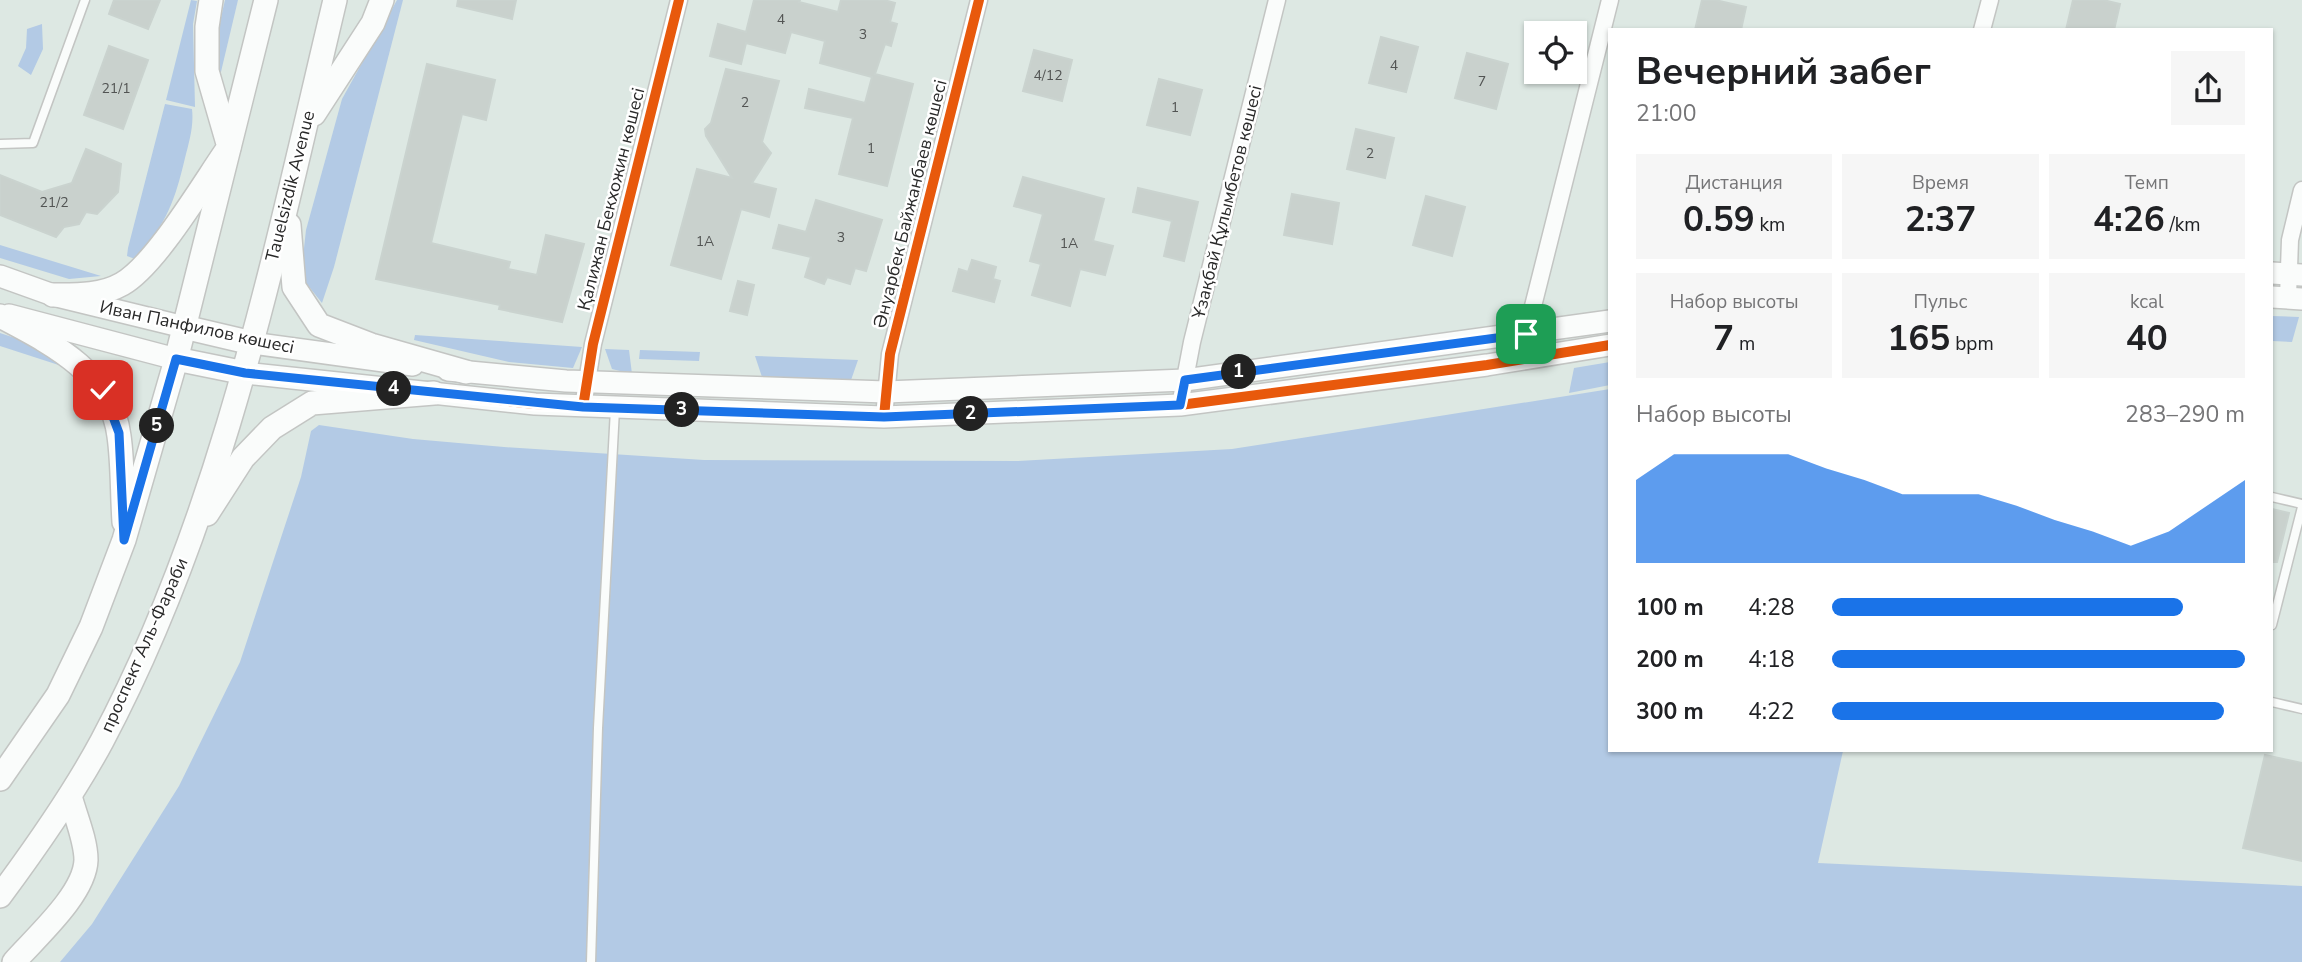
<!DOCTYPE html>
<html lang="ru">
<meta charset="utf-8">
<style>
:root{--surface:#fff;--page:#f6f6f6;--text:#202124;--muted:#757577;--accent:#1a73e8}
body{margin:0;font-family:"Nunito Sans",sans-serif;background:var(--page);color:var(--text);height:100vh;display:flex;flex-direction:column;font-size:26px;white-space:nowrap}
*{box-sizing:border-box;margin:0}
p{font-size:23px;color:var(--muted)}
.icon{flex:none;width:38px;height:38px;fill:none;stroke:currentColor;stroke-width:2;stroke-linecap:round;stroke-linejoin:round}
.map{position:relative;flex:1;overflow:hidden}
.side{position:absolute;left:1608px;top:28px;width:665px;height:724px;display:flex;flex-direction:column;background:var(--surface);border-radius:0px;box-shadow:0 2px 5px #0004}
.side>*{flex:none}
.fabs{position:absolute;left:1524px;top:21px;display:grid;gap:14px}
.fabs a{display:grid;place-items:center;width:63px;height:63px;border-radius:0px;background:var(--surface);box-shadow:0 2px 5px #0004;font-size:35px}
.pin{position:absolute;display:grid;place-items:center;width:60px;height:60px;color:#fff;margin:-30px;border-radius:14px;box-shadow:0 4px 10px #0006}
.km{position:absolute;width:35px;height:35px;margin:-18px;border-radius:50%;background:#222;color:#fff;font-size:19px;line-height:35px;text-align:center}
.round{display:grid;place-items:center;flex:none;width:74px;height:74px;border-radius:0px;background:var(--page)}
.summary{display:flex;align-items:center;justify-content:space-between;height:119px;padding:0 28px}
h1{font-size:38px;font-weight:700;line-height:52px}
.metrics{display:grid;grid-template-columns:repeat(3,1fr);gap:10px;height:119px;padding:7px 28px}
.metrics div{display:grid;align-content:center;border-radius:0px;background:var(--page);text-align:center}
.metrics b{font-size:35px;font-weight:700}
.metrics small{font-size:19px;font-weight:400}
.metrics p{font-size:19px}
.chart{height:196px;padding:14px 28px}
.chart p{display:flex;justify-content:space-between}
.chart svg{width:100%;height:126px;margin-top:7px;fill:var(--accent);opacity:.7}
ul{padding:0 28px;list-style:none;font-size:23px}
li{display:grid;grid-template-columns:112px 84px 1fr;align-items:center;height:52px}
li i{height:18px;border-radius:9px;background:var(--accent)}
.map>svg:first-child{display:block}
</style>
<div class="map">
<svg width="2302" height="962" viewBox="0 0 2302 962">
<rect width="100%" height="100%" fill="#dde8e3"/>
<g fill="#b3cae5">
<polygon points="191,0 197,1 193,24 195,107 166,100"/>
<path d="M225 0H238L220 76C214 51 219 24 225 0Z"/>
<polygon points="397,0 403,0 334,267 322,303 306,283 303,257 306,230 342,99"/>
<polygon points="42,24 43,49 31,75 18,66 26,48 27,29"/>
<path d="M165 104 192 109C194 126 189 142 185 158 175 201 166 225 135 259L127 256 128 248Z"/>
<polygon points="0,245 101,276 69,279 0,258"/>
<polygon points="2272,316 2299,317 2292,342 2272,341"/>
<polygon points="0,333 42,347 71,369 0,346"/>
<polygon points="415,335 582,347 573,368 509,362 414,340"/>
<polygon points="605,349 629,350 632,374 612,369"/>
<polygon points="640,350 700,352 699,361 639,359"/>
<polygon points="755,356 858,360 850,383 763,380"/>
<polygon points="1610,362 1610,385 1569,393 1574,368"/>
<polygon points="1610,389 1610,751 1843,751 1818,863 2302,886 2302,962 60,962 92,924 179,786 240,662 301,477 311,431 319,425 413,439 504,447 704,460 1018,461 1232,449"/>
</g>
<g fill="#c9d1cd" stroke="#cad3cf" stroke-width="2">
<polygon points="114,0 160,0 148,29 109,14"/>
<polygon points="458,0 516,0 512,19 457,6"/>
<polygon points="754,0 800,0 799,2 838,12 841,0 884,0 895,3 890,22 897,24 891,46 885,44 875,74 913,84 887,186 839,174 853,118 805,108 809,89 865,103 872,77 820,63 825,41 791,32 785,53 746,43 741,64 710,56 718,24 746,32"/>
<polygon points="1702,0 1715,0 1746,7 1741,30 1695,30"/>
<polygon points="2073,0 2103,0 2120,4 2114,30 2066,30"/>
<polygon points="1381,37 1418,47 1406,92 1369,83"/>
<polygon points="109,46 148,60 123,129 84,115"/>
<polygon points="1034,50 1072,60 1062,101 1023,91"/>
<polygon points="1467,53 1508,64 1496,109 1455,98"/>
<polygon points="427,64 495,80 486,120 462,114 431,243 510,262 508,269 537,275 546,235 584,244 562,322 499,309 500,305 376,279"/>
<polygon points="726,69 779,81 762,142 771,153 752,183 776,189 769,217 741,209 721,279 671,265 697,169 732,178 706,136 705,129 711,123"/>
<polygon points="1159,79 1202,90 1190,135 1147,125"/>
<polygon points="1356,129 1394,138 1385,178 1347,169"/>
<polygon points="86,149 121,164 118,192 97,214 86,212 79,224 64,227 56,237 0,215 0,175 42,192 72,183"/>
<polygon points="1023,177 1104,199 1093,241 1113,246 1105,275 1080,269 1070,306 1032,295 1041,264 1030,261 1043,214 1014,206"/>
<polygon points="1138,188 1198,202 1184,261 1164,256 1172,221 1133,212"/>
<polygon points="1292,194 1339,203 1332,244 1284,235"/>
<polygon points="1426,196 1465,207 1452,256 1413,245"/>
<polygon points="816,200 882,220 866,271 855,268 850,284 827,277 824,284 805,277 811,257 773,248 779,225 806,232"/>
<polygon points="972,260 996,267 993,279 1000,281 994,302 953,291 959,269 968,272"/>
<polygon points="738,281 754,285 747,315 730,311"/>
<polygon points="2272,509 2289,513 2277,562 2272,562"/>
<polygon points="2265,755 2302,763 2302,861 2243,848"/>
</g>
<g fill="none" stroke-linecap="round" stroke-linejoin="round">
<defs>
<g id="service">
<polyline points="0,144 33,143 85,0"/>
<polyline points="2272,497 2302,504"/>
<polyline points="2272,625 2302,507"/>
<polyline points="2272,702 2302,709"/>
<polyline points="591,962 598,728 615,409"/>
</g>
<g id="minor">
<polyline points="1982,30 1990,0"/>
<polyline points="2288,297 2290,240 2302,190"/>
<polyline points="1524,359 1526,334 1610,0"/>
<polyline points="1180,405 1192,342 1277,0"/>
<polyline points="583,407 593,344 679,0"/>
<polyline points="884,417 890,354 979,0"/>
</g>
<g id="tertiary">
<polyline points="2272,273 2302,275"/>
<polyline points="0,276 53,295 184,327"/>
<polyline points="2272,297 2302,299"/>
<polyline points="9,315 176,359"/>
<polyline points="252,343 413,365"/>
<polyline points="448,370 566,381 886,392 1185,380 1610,321"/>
<polyline points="245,373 535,404 884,417 1180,405 1487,365 1610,345"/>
</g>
<g id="secondary">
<polyline points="314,114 373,23 382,0"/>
<polyline points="289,225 294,287 319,325 371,345 466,372"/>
<path d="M53 295C76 295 101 296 122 284 156 265 205 181 229 147L207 71V27L211 0"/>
<path d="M0 316C51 343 111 372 119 436 123 464 122 493 124 522"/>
<polyline points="184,327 252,343"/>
<polyline points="176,359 245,373"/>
<polyline points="207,514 243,458 272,428 312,403 434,393"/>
<polyline points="0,779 58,695 91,627 124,540 176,360 266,0"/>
<path d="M0 896C37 846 73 795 102 741 224 511 275 251 335 0"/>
<path d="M14 962C36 937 85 894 86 860 86 840 75 815 70 796"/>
</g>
</defs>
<use href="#service" stroke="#c3c5c3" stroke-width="11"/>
<use href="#minor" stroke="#c3c5c3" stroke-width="19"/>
<use href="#tertiary" stroke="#c3c5c3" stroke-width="24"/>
<use href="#secondary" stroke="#c3c5c3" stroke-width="26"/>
<use href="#service" stroke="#fafcfb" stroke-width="8"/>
<use href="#minor" stroke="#fafcfb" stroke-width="16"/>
<use href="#tertiary" stroke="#fafcfb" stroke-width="21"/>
<use href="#secondary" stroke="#fafcfb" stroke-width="23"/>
<defs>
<g id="cycleway">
<polyline points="245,373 535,404 884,417 1180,405 1487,365 1610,345"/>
<polyline points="583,407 593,344 679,0"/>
<polyline points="884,417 890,354 979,0"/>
</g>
</defs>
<use href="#cycleway" stroke="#fff" stroke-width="15"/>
<use href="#cycleway" stroke="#e8590c" stroke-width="10"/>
</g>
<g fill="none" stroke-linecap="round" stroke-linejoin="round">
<defs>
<polyline id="route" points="103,390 119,433 124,540 176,359 245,373 583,407 884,417 1180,405 1185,380 1526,334"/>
</defs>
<use href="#route" stroke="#fff" stroke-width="14"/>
<use href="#route" stroke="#1a73e8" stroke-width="9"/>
</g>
<g text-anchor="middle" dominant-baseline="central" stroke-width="5" stroke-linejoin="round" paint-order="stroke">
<g font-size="14" fill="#525453">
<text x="781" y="19">4</text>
<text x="863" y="34">3</text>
<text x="1394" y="65">4</text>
<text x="1048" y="75">4/12</text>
<text x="1482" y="81">7</text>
<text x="116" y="88">21/1</text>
<text x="745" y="102">2</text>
<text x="1175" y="107">1</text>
<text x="871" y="148">1</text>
<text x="1370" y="153">2</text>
<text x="54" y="202">21/2</text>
<text x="841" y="237">3</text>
<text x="705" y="241">1А</text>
<text x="1069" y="243">1А</text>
</g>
<g font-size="18" fill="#292929" stroke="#fff">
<text transform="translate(290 186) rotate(-76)">Tauelsizdik Avenue</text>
<text transform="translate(611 199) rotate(-76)">Қалижан Бекхожин көшесі</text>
<text transform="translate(1227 202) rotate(-76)">Ұзақбай Құлымбетов көшесі</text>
<text transform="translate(910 204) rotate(-76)">Әнуарбек Байжанбаев көшесі</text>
<text transform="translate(197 327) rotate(12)">Иван Панфилов көшесі</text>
<text transform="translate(144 645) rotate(-66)">проспект Аль-Фараби</text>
</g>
</g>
</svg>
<div class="fabs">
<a><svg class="icon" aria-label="locate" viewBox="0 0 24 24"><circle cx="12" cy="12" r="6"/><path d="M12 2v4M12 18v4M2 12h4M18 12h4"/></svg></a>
</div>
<div class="pin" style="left:1526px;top:334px;background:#1e9e55"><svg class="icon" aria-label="arrive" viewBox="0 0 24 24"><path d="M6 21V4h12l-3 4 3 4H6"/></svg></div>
<div class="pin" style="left:103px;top:390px;background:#d93025"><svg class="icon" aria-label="check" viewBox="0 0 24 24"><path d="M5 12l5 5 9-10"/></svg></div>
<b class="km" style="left:1239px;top:372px">1</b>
<b class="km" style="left:971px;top:414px">2</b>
<b class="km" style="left:682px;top:410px">3</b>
<b class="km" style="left:394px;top:389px">4</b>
<b class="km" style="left:157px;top:426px">5</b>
<section class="side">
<div class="summary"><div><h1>Вечерний забег</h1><p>21:00</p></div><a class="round"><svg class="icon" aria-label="share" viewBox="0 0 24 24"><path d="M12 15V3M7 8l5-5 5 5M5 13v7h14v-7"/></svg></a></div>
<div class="metrics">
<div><p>Дистанция</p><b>0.59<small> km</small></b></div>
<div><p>Время</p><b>2:37</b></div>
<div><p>Темп</p><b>4:26<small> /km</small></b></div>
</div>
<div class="metrics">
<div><p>Набор высоты</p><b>7<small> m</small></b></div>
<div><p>Пульс</p><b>165<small> bpm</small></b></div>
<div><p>kcal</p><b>40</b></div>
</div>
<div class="chart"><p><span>Набор высоты</span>283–290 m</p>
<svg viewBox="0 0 160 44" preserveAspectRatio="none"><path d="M0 44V15L10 6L20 6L30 6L40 6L50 11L60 15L70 20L80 20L90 20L100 24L110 29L120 33L130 38L140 33L150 24L160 15V44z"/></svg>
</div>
<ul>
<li><b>100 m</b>4:28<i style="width:85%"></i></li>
<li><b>200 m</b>4:18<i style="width:100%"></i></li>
<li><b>300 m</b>4:22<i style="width:95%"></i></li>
</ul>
</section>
</div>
